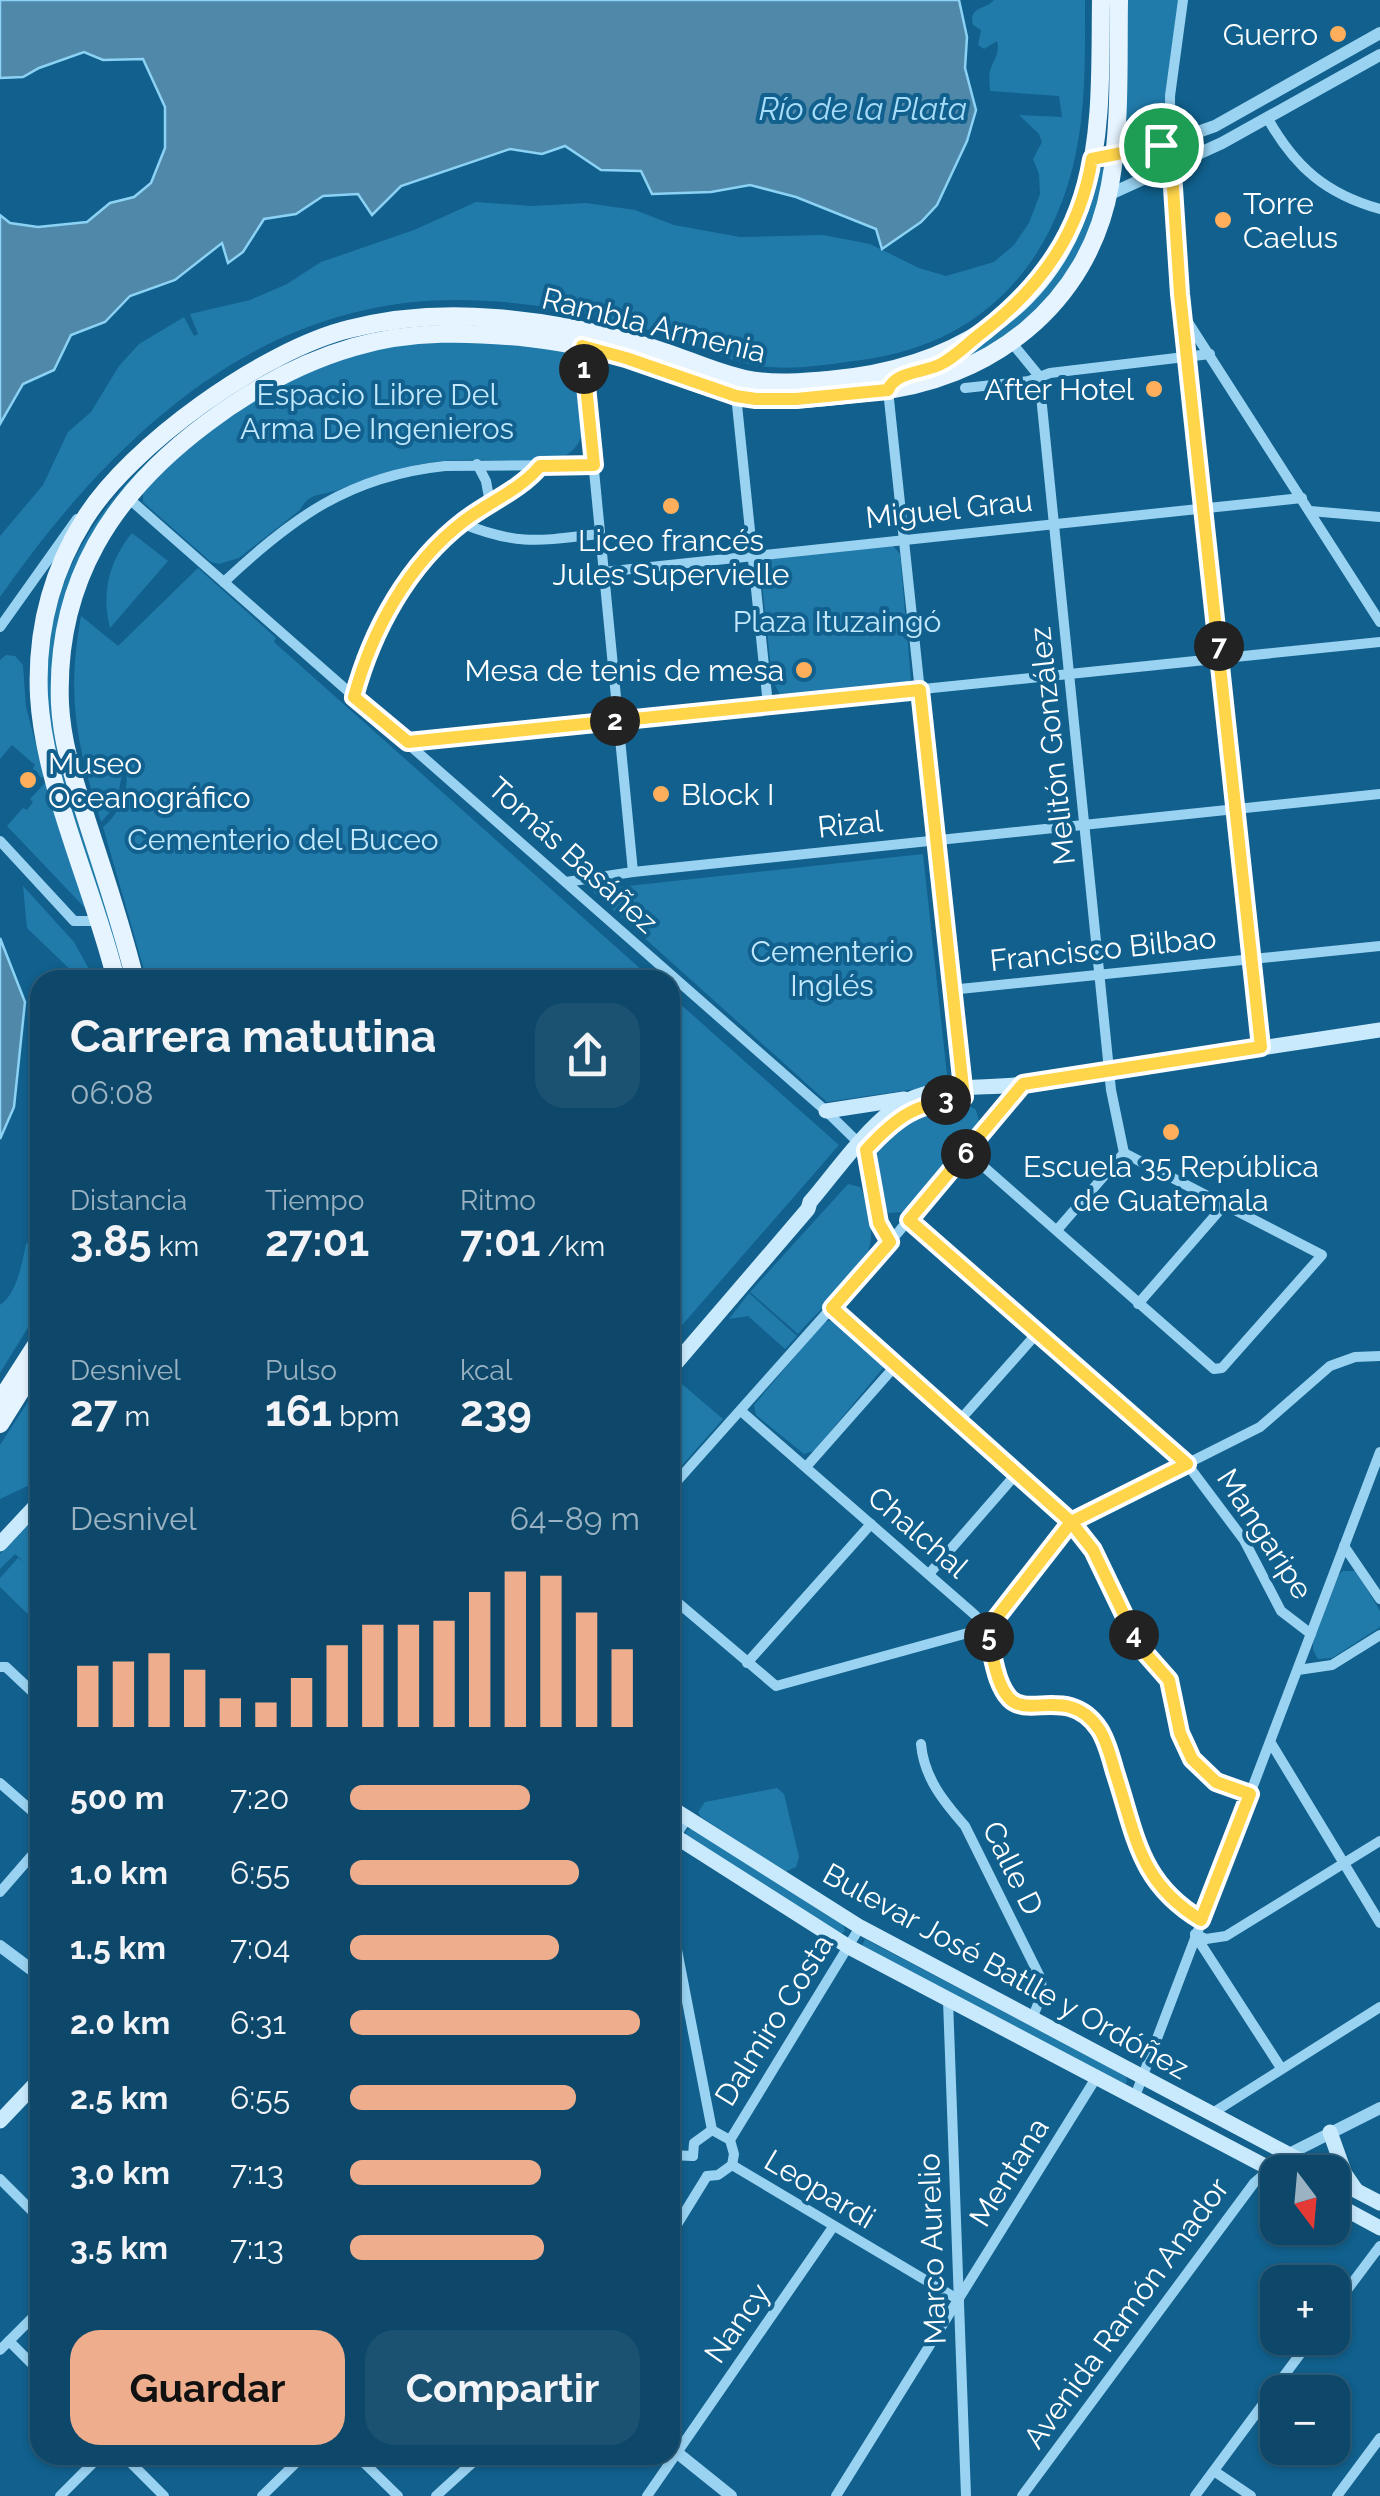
<!DOCTYPE html>
<html lang="es">
<meta charset="utf-8">
<style>
:root{--surface:#0d486a;--page:#1b5272;--text:#f1f3f6;--muted:#9ab2c1;--line:#2d607e;--accent:#eead8d}
body{margin:0;font-family:Raleway,sans-serif;background:var(--page);color:var(--text);height:100vh;display:flex;flex-direction:column;font-size:38px;white-space:nowrap}
*{box-sizing:border-box;margin:0}
p{font-size:32px;color:var(--muted)}
.icon{flex:none;width:55px;height:55px;fill:none;stroke:currentColor;stroke-width:2;stroke-linecap:round;stroke-linejoin:round}
.map{position:relative;flex:1;overflow:hidden}
.side{position:absolute;left:30px;top:970px;width:650px;height:1495px;display:flex;flex-direction:column;background:var(--surface);border-radius:30px;box-shadow:0 2px 8px #0004,0 0 0 2px var(--line)}
.side>*{flex:none}
.needle{width:65px;rotate:164deg}
.buttons{position:absolute;left:1260px;top:2155px;display:grid;gap:20px}
.buttons a{display:grid;place-items:center;width:90px;height:90px;border-radius:20px;background:var(--surface);box-shadow:0 2px 8px #0004,0 0 0 2px var(--line);font-size:50px}
.pin{position:absolute;display:grid;place-items:center;width:85px;height:85px;color:#fff;margin:-42px;border:5px solid #fff;border-radius:50%;box-shadow:0 2px 10px #0007}
.km{position:absolute;width:50px;height:50px;margin:-25px;border-radius:50%;background:#222;color:#fff;font-size:28px;line-height:50px;text-align:center}
.round{display:grid;place-items:center;flex:none;width:105px;height:105px;border-radius:30px;background:var(--page)}
.head{display:flex;align-items:center;justify-content:space-between;height:170px;padding:0 40px}
h1{font-size:45px;font-weight:700;line-height:75px}
.stats{display:grid;grid-template-columns:repeat(3,1fr);gap:15px;height:170px;padding:10px 40px}
.stats div{display:grid;align-content:center}
.stats b{font-size:42px;font-weight:700}
.stats small{font-size:28px;font-weight:400}
.stats p{font-size:28px}
.chart{height:280px;padding:20px 40px}
.chart p{display:flex;justify-content:space-between}
.chart svg{width:100%;height:180px;margin-top:10px;stroke:var(--accent);stroke-width:6}
.action{display:flex;gap:20px;margin-top:auto;padding:20px 40px}
.action a{flex:1;height:115px;border-radius:30px;background:var(--accent);color:#111;font-size:40px;font-weight:700;line-height:115px;text-align:center}
.action a+a{background:var(--page);color:var(--text)}
ul{padding:0 40px;list-style:none;font-size:32px}
li{display:grid;grid-template-columns:160px 120px 1fr;align-items:center;height:75px}
li i{height:25px;border-radius:12px;background:var(--accent)}
.map>svg:first-child{display:block}
</style>
<div class="map">
<svg width="1380" height="2496" viewBox="0 0 1380 2496">
<rect width="100%" height="100%" fill="#11608d"/>
<g fill="#207bab">
<path d="M994 0H1085C1085 45 1086 91 1079 136 1060 257 987 344 861 360 825 365 785 372 749 364 715 356 682 340 649 330 560 304 456 289 365 310 208 344 88 471 0 597V536L43 485 68 432 91 412 119 366 139 344 184 317 194 336 198 334 190 314 250 300 287 284 321 262 414 230 476 202 532 206 586 203 635 210 674 225 740 237 823 235 870 244 919 268 946 276 994 262 1014 245 1029 223 1040 194 1039 174 1033 159 1042 142 1039 134 1019 115 1062 117 1059 96 990 91C990 84 988 74 991 68 995 56 1000 54 997 41L984 49 978 45 981 30 973 25C968 6 986 10 994 0Z"/>
<polygon points="1127,0 1180,0 1166,92 1164,137 1131,145 1124,141"/>
<path d="M1103 168C1105 229 1053 304 1006 340 986 356 952 364 928 374L958 359 1001 328 1030 302 1099 169Z"/>
<path d="M440 341C468 342 544 341 566 353 573 357 577 363 579 371 582 403 596 447 557 459 528 464 495 459 465 460 420 460 379 473 338 490 321 496 309 492 300 510L239 558 219 564 211 562 143 502V490C210 425 286 370 379 348 398 343 420 343 440 341Z"/>
<path d="M253 380 190 425 146 464 115 498 76 567 59 620 52 674 127 980C101 898 64 817 51 732 25 565 124 465 253 380Z"/>
<path d="M132 533 168 561 110 628C101 593 109 561 132 533Z"/>
<polygon points="892,545 900,554 911,680 901,685 789,698 780,695 772,679 761,574 763,563 772,559"/>
<path d="M198 568 276 638 274 642 653 980H147L103 827C121 812 132 786 124 764L116 805 101 822C77 744 66 699 81 616L118 646Z"/>
<polygon points="6,655 15,656 23,665 26,707 44,775 42,778 32,770 35,765 12,745 0,759 0,660"/>
<polygon points="45,783 47,784 86,909 7,826 23,808 27,810 33,802 30,799"/>
<polygon points="923,854 948,1084 827,1102 591,890"/>
<polygon points="23,886 74,942 95,980 81,980 27,928"/>
<polygon points="670,995 839,1145 670,1339"/>
<path d="M963 1102 976 1110 979 1121 976 1131 904 1212 888 1213C877 1203 877 1190 876 1176 871 1125 921 1107 963 1102Z"/>
<path d="M848 1184 860 1187C870 1204 876 1238 866 1256 854 1279 816 1313 798 1334L750 1292Z"/>
<path d="M40 1214V1308L0 1373V1305C17 1294 22 1263 26 1244L34 1239 31 1234Z"/>
<polygon points="749,1293 797,1336 785,1349 748,1316 729,1319"/>
<polygon points="833,1320 880,1358 884,1367 814,1451 804,1454 756,1415 754,1405 824,1322"/>
<polygon points="676,1379 723,1419 670,1479 670,1383"/>
<polygon points="40,1383 40,1480 0,1499 0,1445"/>
<polygon points="40,1513 40,1535 29,1552 40,1564 40,1626 0,1587 0,1578 18,1558 24,1562 15,1554 0,1569 0,1554"/>
<polygon points="1343,1571 1355,1571 1359,1576 1380,1611 1380,1627 1332,1658 1318,1659 1313,1650 1313,1642 1338,1576"/>
<polygon points="777,1788 784,1794 799,1857 796,1867 785,1872 701,1817 698,1812 705,1802"/>
<polygon points="691,1828 843,1925 845,1931 841,1934 686,1835 686,1831"/>
<polygon points="865,1939 1126,2076 1127,2082 1125,2084 862,1946"/>
</g>
<g fill="#4f88a9" stroke="#8cd2f5" stroke-width="2.5">
<polygon points="0,0 959,0 967,37 965,68 976,110 967,141 937,205 921,222 882,249 876,229 796,197 750,185 711,192 652,194 641,171 601,170 565,146 542,154 510,149 401,186 372,215 358,194 323,196 296,214 264,219 243,252 228,263 222,243 175,280 130,296 105,322 71,335 54,370 23,384 0,424 0,215 10,223 38,227 87,222 110,203 134,197 151,183 165,148 165,107 143,59 103,60 84,52 39,68 23,77 0,78"/>
<polygon points="0,938 25,1002 14,1107 0,1139"/>
</g>
<g fill="none" stroke-linecap="round" stroke-linejoin="round">
<g stroke="#9ad3f2" stroke-width="10">
<polyline points="1183,0 1170,96 1171,186 1261,1047"/>
<path d="M1268 119C1295 167 1326 194 1380 209"/>
<polyline points="1184,316 1380,622"/>
<polyline points="1012,343 1039,376 1111,1090 1124,1153"/>
<polyline points="582,347 633,872"/>
<polyline points="965,388 1029,381 1050,373 1210,354"/>
<polyline points="888,390 963,1097"/>
<polyline points="736,395 768,705"/>
<polyline points="477,464 486,481 490,503"/>
<polyline points="127,497 826,1111 866,1150 879,1223 890,1242"/>
<polyline points="1310,511 1380,517"/>
<path d="M461 523C518 546 539 541 599 534"/>
<polyline points="603,572 1302,498"/>
<path d="M224 582C292 518 349 476 445 466L594 465"/>
<polyline points="0,627 77,519"/>
<path d="M354 697C373 630 408 563 464 521 489 502 520 490 540 466"/>
<polyline points="407,742 1380,642"/>
<polyline points="0,841 74,921 100,921"/>
<polyline points="566,882 633,872 1380,794"/>
<polyline points="950,990 1380,946"/>
<polyline points="967,1152 1214,1369 1222,1368 1322,1255 1124,1153"/>
<polyline points="909,1219 1187,1464 1244,1540 1281,1611 1311,1634"/>
<polyline points="1057,1230 1124,1153"/>
<polyline points="1138,1304 1226,1203"/>
<polyline points="832,1308 1071,1522 1093,1550 1139,1646 1169,1680 1180,1733 1192,1759 1216,1781 1250,1793"/>
<path d="M741 1411 975 1615C995 1637 992 1692 1016 1703 1041 1716 1070 1685 1099 1729 1107 1741 1111 1758 1115 1772 1136 1835 1138 1882 1201 1919"/>
<polyline points="960,1420 1039,1331"/>
<polyline points="806,1467 896,1365"/>
<polyline points="670,1489 890,1242 1023,1084"/>
<polyline points="1344,1546 1380,1599"/>
<polyline points="929,1574 1017,1473"/>
<polyline points="670,1596 776,1686 975,1631 994,1621 1071,1522 1260,1427 1330,1366 1355,1357 1380,1356"/>
<polyline points="747,1663 871,1524"/>
<polyline points="0,1667 6,1667 40,1699"/>
<polyline points="1298,1670 1332,1665 1380,1635"/>
<polyline points="1271,1743 1380,1923"/>
<path d="M921 1744C924 1778 944 1802 965 1826L1041 1979 1042 1994 1032 2019"/>
<polyline points="0,1783 40,1818"/>
<polyline points="670,1845 687,1818"/>
<polyline points="0,1892 40,1846"/>
<polyline points="670,1914 712,2130"/>
<polyline points="1195,1934 1206,1939 1226,1936 1380,1841"/>
<polyline points="1195,1935 1281,2068"/>
<polyline points="948,2000 966,2496"/>
<polyline points="1134,2099 1380,1452"/>
<polyline points="1211,2114 1380,2007"/>
<polyline points="712,2130 730,2140 734,2154 732,2165"/>
<polyline points="730,2140 860,1927"/>
<polyline points="670,2155 693,2156"/>
<polyline points="693,2156 694,2143 712,2130"/>
<polyline points="732,2165 959,2300"/>
<polyline points="707,2176 718,2175 732,2165"/>
<polyline points="0,2179 40,2219"/>
<polyline points="670,2236 707,2176"/>
<polyline points="1332,2310 1380,2246"/>
<polyline points="9,2341 40,2372"/>
<polyline points="0,2350 40,2310"/>
<polyline points="123,2455 164,2496"/>
<polyline points="356,2455 398,2496"/>
<polyline points="1214,2471 1251,2496"/>
<polyline points="60,2496 101,2455"/>
<polyline points="262,2496 304,2455"/>
<polyline points="436,2496 481,2455"/>
<polyline points="647,2496 833,2227"/>
<polyline points="836,2496 1096,2078"/>
<polyline points="1022,2496 1254,2183 1270,2169"/>
<polyline points="1195,2496 1312,2338"/>
<polyline points="1337,2496 1380,2438"/>
</g>
<g stroke="#9ad3f2" stroke-width="12">
<polyline points="1092,159 1161,145 1215,126 1380,33"/>
<polyline points="1108,195 1222,143 1380,55"/>
<polyline points="0,1946 40,1976"/>
<polyline points="1270,2169 1287,2155 1380,2108"/>
<polyline points="670,2447 731,2496"/>
</g>
<g stroke="#c9e9fc" stroke-width="15">
<polyline points="826,1111 904,1099"/>
<path d="M670 1370 808 1209 810 1202C837 1171 876 1112 915 1097 949 1084 989 1089 1023 1084L1380 1030"/>
<polyline points="0,1544 40,1501"/>
<polyline points="670,1807 860,1927 1322,2172"/>
<polyline points="670,1833 849,1947 1278,2173"/>
<polyline points="0,2121 40,2079"/>
<polyline points="1330,2132 1345,2174 1356,2190"/>
<polyline points="1332,2178 1380,2203"/>
<polyline points="1332,2202 1380,2228"/>
</g>
<g stroke="#e5f4ff" stroke-width="18">
<path d="M116 980C94 890 44 786 39 696 36 633 51 573 84 520 130 445 264 350 349 329 396 317 447 314 495 318 547 322 599 332 649 347 681 356 712 372 745 379 772 385 800 382 828 380 946 370 1051 314 1085 192 1103 131 1100 63 1101 0"/>
<path d="M135 980C122 926 104 874 87 821 75 782 62 745 60 704 55 582 112 494 207 423 251 390 302 362 354 347 411 330 471 332 529 338 562 342 596 348 628 358 669 371 709 392 752 398 791 403 832 396 871 392 989 381 1089 305 1110 185 1121 125 1118 60 1119 0"/>
<polyline points="0,1401 40,1339"/>
<polyline points="0,1424 40,1360"/>
</g>
</g>
<g fill="none" stroke-linecap="round" stroke-linejoin="round">
<defs>
<path id="route" d="M1161 145 1092 159C1080 232 1042 286 984 331 970 341 957 356 941 364 924 373 896 371 888 390L796 399H756L736 396 626 358 582 346 594 465 540 466C520 490 489 502 464 521 408 564 372 630 354 697L408 742 920 690 964 1097C915 1105 899 1114 866 1150L879 1223 890 1242 832 1308 1071 1522 1093 1550 1139 1646 1169 1680 1180 1733 1192 1759 1216 1782 1250 1794 1201 1920C1138 1882 1136 1835 1115 1772 1111 1758 1107 1741 1099 1729 1070 1686 1029 1718 1010 1699 993 1681 994 1649 984 1627L994 1621 1071 1522 1187 1464 909 1220 1023 1084 1261 1047 1180 294 1170 142 1161 145"/>
</defs>
<use href="#route" stroke="#fff" stroke-width="20"/>
<use href="#route" stroke="#ffd54a" stroke-width="12"/>
</g>
<g fill="#ffaf5b" stroke="#11608d" stroke-width="4">
<circle cx="1338" cy="34" r="10"/>
<circle cx="1223" cy="220" r="10"/>
<circle cx="1154" cy="389" r="10"/>
<circle cx="671" cy="506" r="10"/>
<circle cx="804" cy="670" r="10"/>
<circle cx="28" cy="780" r="10"/>
<circle cx="661" cy="794" r="10"/>
<circle cx="1171" cy="1132" r="10"/>
</g>
<g text-anchor="middle" dominant-baseline="central" stroke-width="8" stroke-linejoin="round" paint-order="stroke">
<g font-size="30" fill="#fff" stroke="#11608d" text-anchor="end">
<text x="1318" y="34">Guerro</text>
<text x="1243" y="203" text-anchor="start">Torre<tspan x="1243" dy="34">Caelus</tspan></text>
<text x="1134" y="389">After Hotel</text>
<text x="671" y="540" text-anchor="middle">Liceo francés<tspan x="671" dy="34">Jules Supervielle</tspan></text>
<text x="784" y="670">Mesa de tenis de mesa</text>
<text x="48" y="763" text-anchor="start">Museo<tspan x="48" dy="34">Oceanográfico</tspan></text>
<text x="681" y="794" text-anchor="start">Block I</text>
<text x="1171" y="1166" text-anchor="middle">Escuela 35 República<tspan x="1171" dy="34">de Guatemala</tspan></text>
</g>
<g font-size="30" fill="#fff" stroke="#11608d">
<text transform="translate(654 325) rotate(14)">Rambla Armenia</text>
<text transform="translate(949 509) rotate(-6)">Miguel Grau</text>
<text transform="translate(1052 746) rotate(-96)">Melitón González</text>
<text transform="translate(850 824) rotate(-6)">Rizal</text>
<text transform="translate(573 855) rotate(42)">Tomás Basáñez</text>
<text transform="translate(1103 949) rotate(-6)">Francisco Bilbao</text>
<text transform="translate(918 1532) rotate(41)">Chalchal</text>
<text transform="translate(1265 1534) rotate(57)">Mangaripe</text>
<text transform="translate(1013 1868) rotate(64)">Calle D</text>
<text transform="translate(1006 1971) rotate(29)">Bulevar José Batlle y Ordóñez</text>
<text transform="translate(774 2020) rotate(-58)">Dalmiro Costa</text>
<text transform="translate(1009 2172) rotate(-58)">Mentana</text>
<text transform="translate(820 2189) rotate(31)">Leopardi</text>
<text transform="translate(932 2249) rotate(-92)">Marco Aurelio</text>
<text transform="translate(1126 2313) rotate(-54)">Avenida Ramón Anador</text>
<text transform="translate(737 2323) rotate(-55)">Nancy</text>
</g>
<g font-size="30" fill="#c1e8fd" stroke="#11608d">
<text x="377" y="394">Espacio Libre Del<tspan x="377" dy="34">Arma De Ingenieros</tspan></text>
<text x="837" y="621">Plaza Ituzaingó</text>
<text x="283" y="839">Cementerio del Buceo</text>
<text x="832" y="951">Cementerio<tspan x="832" dy="34">Inglés</tspan></text>
</g>
<g font-size="32" font-style="italic" fill="#a6dcf9" stroke="#11608d">
<text x="863" y="108">Río de la Plata</text>
</g>
</g>
</svg>
<div class="buttons">
<a><svg class="needle" viewBox="-14 -14 28 28"><path d="M0-13l5 13h-10z" fill="#e53935"/><path d="M0 13l5-13h-10z" fill="#9ab2c1"/></svg></a>
<a>+</a>
<a>−</a>
</div>
<div class="pin" style="left:1161px;top:145px;background:#1e9e55"><svg class="icon" aria-label="arrive" viewBox="0 0 24 24"><path d="M6 21V4h12l-3 4 3 4H6"/></svg></div>
<b class="km" style="left:584px;top:369px">1</b>
<b class="km" style="left:615px;top:721px">2</b>
<b class="km" style="left:946px;top:1100px">3</b>
<b class="km" style="left:1134px;top:1635px">4</b>
<b class="km" style="left:989px;top:1637px">5</b>
<b class="km" style="left:966px;top:1154px">6</b>
<b class="km" style="left:1219px;top:646px">7</b>
<section class="side">
<div class="head"><div><h1>Carrera matutina</h1><p>06:08</p></div><a class="round"><svg class="icon" aria-label="share" viewBox="0 0 24 24"><path d="M12 15V3M7 8l5-5 5 5M5 13v7h14v-7"/></svg></a></div>
<div class="stats">
<div><p>Distancia</p><b>3.85<small> km</small></b></div>
<div><p>Tiempo</p><b>27:01</b></div>
<div><p>Ritmo</p><b>7:01<small> /km</small></b></div>
</div>
<div class="stats">
<div><p>Desnivel</p><b>27<small> m</small></b></div>
<div><p>Pulso</p><b>161<small> bpm</small></b></div>
<div><p>kcal</p><b>239</b></div>
</div>
<div class="chart"><p><span>Desnivel</span>64–89 m</p>
<svg viewBox="0 0 160 44" preserveAspectRatio="none"><path d="M5 44V29M15 44V28M25 44V26M35 44V30M45 44V37M55 44V38M65 44V32M75 44V24M85 44V19M95 44V19M105 44V18M115 44V11M125 44V6M135 44V7M145 44V16M155 44V25"/></svg>
</div>
<ul>
<li><b>500 m</b>7:20<i style="width:62%"></i></li>
<li><b>1.0 km</b>6:55<i style="width:79%"></i></li>
<li><b>1.5 km</b>7:04<i style="width:72%"></i></li>
<li><b>2.0 km</b>6:31<i style="width:100%"></i></li>
<li><b>2.5 km</b>6:55<i style="width:78%"></i></li>
<li><b>3.0 km</b>7:13<i style="width:66%"></i></li>
<li><b>3.5 km</b>7:13<i style="width:67%"></i></li>
</ul>
<div class="action"><a>Guardar</a><a>Compartir</a></div>
</section>
</div>
